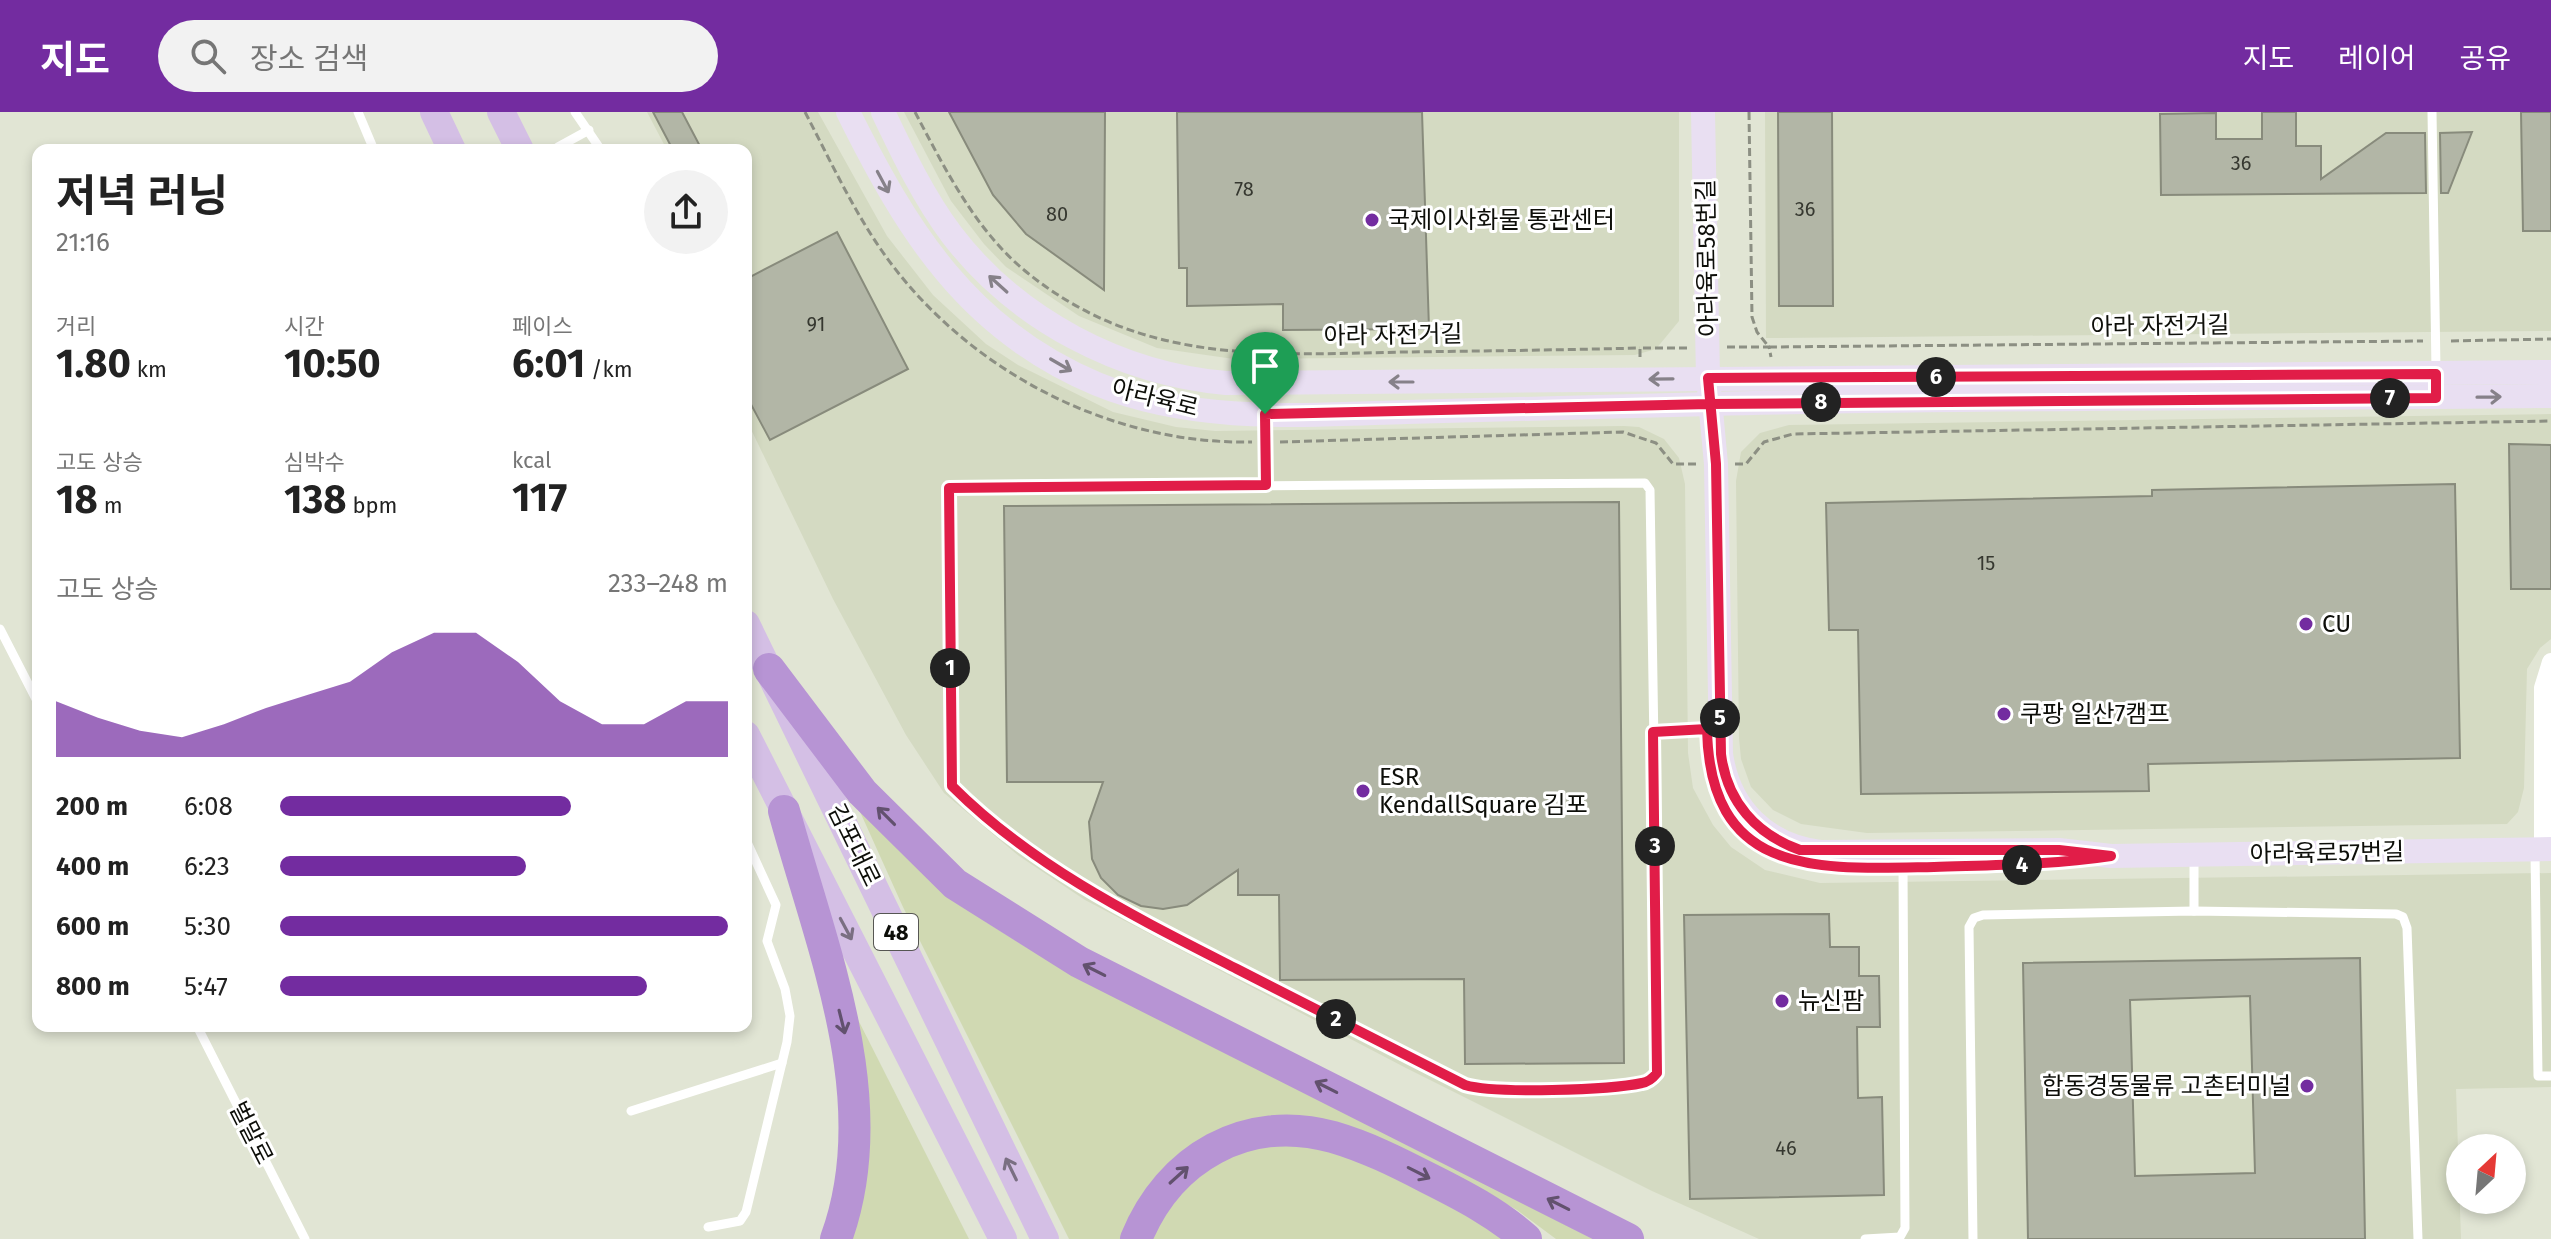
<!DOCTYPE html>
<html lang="ko">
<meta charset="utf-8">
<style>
:root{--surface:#fff;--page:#f2f2f2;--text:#222;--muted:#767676;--accent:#732ca0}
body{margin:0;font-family:"Fira Sans","Noto Sans KR",sans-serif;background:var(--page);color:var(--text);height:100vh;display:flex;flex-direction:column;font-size:30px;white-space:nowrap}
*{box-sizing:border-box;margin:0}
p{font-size:26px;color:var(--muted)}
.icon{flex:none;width:44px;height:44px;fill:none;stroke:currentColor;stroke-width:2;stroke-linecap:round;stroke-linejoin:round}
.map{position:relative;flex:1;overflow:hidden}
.details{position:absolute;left:32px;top:32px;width:720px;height:888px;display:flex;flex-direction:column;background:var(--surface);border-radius:16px;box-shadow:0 4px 12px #0003}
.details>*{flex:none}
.needle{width:52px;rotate:26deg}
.tools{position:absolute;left:2446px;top:1022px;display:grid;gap:16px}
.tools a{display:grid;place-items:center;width:80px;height:80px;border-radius:50%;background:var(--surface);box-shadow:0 4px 12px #0003;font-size:40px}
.pin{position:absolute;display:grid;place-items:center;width:68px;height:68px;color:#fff;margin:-82px -34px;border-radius:50% 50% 50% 0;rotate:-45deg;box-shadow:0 0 8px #0007}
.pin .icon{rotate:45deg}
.km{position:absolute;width:40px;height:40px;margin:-20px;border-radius:50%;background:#222;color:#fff;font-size:22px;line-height:40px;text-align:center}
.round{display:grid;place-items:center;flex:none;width:84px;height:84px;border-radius:42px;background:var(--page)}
.head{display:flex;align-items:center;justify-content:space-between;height:136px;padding:0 24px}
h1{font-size:44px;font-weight:700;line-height:60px}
.stats{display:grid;grid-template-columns:repeat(3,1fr);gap:12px;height:136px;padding:8px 24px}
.stats div{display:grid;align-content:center}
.stats b{font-size:40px;font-weight:700}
.stats small{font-size:22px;font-weight:400}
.stats p{font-size:22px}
.chart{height:224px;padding:16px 24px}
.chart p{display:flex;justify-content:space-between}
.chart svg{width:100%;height:144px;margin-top:8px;fill:var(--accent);opacity:.7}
ul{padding:0 24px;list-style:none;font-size:26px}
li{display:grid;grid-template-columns:128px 96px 1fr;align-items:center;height:60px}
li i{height:20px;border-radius:10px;background:var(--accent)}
header{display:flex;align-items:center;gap:48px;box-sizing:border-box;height:112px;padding:0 40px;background:var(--accent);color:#fff}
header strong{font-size:38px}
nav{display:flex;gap:44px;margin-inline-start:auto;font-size:28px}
.search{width:560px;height:72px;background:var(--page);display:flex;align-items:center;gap:20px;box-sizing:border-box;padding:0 28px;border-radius:44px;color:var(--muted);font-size:30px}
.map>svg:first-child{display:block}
</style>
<header>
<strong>지도</strong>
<div class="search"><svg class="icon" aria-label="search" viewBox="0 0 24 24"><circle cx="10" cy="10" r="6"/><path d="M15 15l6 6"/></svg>장소 검색</div>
<nav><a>지도</a><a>레이어</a><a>공유</a></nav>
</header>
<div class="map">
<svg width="2551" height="1127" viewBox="0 0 2551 1127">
<rect width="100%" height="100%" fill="#e1e5d4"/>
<g fill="#d4dac2">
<polygon points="647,0 818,0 887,124 933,183 986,232 1018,253 1113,300 1176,315 1215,319 1624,314 1639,315 1664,327 1679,346 1685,372 1688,641 1693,676 1713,713 1731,735 1765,758 1820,771 2551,761 2551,975 2456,977 2461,1127 1759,1127 1652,1079 1406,956 1085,788 1019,744 944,681 906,623 833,487 746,307 746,38 667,38"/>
<polygon points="904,0 1679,0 1679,209 1656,237 1635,243 1234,247 1157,236 1079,204 1006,155 984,132 951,89"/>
<polygon points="1765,0 2551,0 2551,219 1766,226"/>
<polygon points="2551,302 2551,527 2540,536 2527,557 2524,676 2518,700 2507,712 1867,721 1801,712 1773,698 1751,675 1741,647 1739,626 1736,369 1741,340 1760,321 1789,313"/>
</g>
<g fill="#d0d9b2">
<polygon points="852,682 986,810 1029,837 1593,1127 1556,1127 1517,1098 1407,1038 1257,1010 1124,1127 1069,1127 903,795"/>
<polygon points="843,878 969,1127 848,1127"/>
<polygon points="1266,1029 1351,1038 1518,1127 1144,1127 1184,1067"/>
</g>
<g fill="#b2b6a6" stroke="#888b7c" stroke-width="2" fill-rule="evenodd">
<polygon points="653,0 682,0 702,38 673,38"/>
<polygon points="949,0 1105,0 1104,178 1026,122 993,83"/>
<polygon points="1177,0 1422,0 1429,217 1283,218 1283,192 1187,194 1187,156 1179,156"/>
<polygon points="1778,0 1832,0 1833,194 1779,194"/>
<polygon points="2262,0 2296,0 2296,34 2321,34 2321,67 2386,21 2425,21 2426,81 2161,83 2160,2 2216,1 2216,27 2262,27"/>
<polygon points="2521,0 2551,0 2551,119 2523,119"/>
<polygon points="2472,20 2448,81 2441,81 2440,21"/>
<polygon points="837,120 908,257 770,328 746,283 746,167"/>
<polygon points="2509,332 2551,333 2551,477 2511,477"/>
<polygon points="2455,372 2460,646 2148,652 2149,679 1861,682 1858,518 1829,518 1826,391 2152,384 2152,378"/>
<polygon points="1619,390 1624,951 1465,952 1464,867 1280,868 1279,783 1238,783 1238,758 1187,793 1163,797 1141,794 1118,783 1101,766 1092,747 1089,710 1103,670 1007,670 1004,394"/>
<polygon points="1829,802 1830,835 1859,835 1859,864 1879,864 1880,915 1857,915 1858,986 1882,985 1884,1083 1690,1087 1684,803"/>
<path d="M2360 846 2365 1127H2028L2023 851ZM2250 884 2255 1061 2135 1064 2130 888Z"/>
</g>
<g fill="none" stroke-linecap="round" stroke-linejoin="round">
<g stroke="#8c8f83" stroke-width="3" stroke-dasharray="8 4" stroke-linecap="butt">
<path d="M805 0C829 46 852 96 882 139 964 257 1109 333 1252 330"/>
<path d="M915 0C945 57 975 117 1024 158 1139 253 1265 243 1404 240 1482 239 1561 238 1640 236"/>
<polyline points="1749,0 1752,205 1757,220 1769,235 2423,229"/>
<polyline points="2451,229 2551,227"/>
<polyline points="1727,235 1769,235 1771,245"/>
<polyline points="1640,245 1640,236 1687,236"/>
<polyline points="1280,330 1623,320 1656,331 1673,352 1696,352"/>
<polyline points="1735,352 1746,352 1764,330 1793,322 2551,309"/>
</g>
<g stroke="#fff" stroke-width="9">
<polyline points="358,0 374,38"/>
<polyline points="575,0 601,38"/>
<polyline points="2432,0 2436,258"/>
<polyline points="558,35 589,18"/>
<polyline points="1265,305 1266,373"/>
<path d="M1645 371 1650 378 1659 956 1649 969C1622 980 1493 982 1465 973L1093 781 1002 721 952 674 949 376Z"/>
<polyline points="0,517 38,591"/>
<polyline points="1653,620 1707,617"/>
<polyline points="2535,740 2538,964 2551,964"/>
<polyline points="2194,799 2194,743"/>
<polyline points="197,914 305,1127"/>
<polyline points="631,999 782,951"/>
<polyline points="708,1115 740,1109 746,1100 787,930 790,904 785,877 767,829 776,793 746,728"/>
<polyline points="1865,1127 1900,1125 1905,1116 1903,755"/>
<polyline points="1973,1127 1969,815 1974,806 1983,803 2194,799 2396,802 2403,805 2407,816 2418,1127"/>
</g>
<polyline stroke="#fff" stroke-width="18" points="2543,737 2543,576 2551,550"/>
<g stroke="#e9dff2" stroke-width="24">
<path d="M848 0C907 119 968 218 1097 272 1195 312 1304 303 1407 300 1508 298 1610 294 1711 292 1991 285 2271 287 2551 284"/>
<path d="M883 0C903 42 924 86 952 123 1017 208 1121 262 1226 271L2551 260"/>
<path d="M1703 0 1708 266 1716 352 1721 642C1729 697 1766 733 1820 740L2059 738 2111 744 2551 737"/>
</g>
<g stroke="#d4bfe5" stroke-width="28">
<polyline points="434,0 452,38"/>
<polyline points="501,0 520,38"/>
<polyline points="746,512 1045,1127"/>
<polyline points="746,623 1003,1127"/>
</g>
<g stroke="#b794d4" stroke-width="32">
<polyline points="769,557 862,680 955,772 1079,850 1628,1127"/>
<path d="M784 699C821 835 887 988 836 1127"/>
<path d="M1136 1127C1169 1046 1246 1001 1333 1025 1367 1035 1397 1050 1428 1066 1462 1083 1497 1101 1526 1127"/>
</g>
</g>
<defs><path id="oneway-shaft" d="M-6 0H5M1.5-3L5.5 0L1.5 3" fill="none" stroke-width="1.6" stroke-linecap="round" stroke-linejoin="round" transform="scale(2)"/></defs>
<g stroke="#868189">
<use href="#oneway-shaft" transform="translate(883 70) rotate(62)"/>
<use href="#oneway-shaft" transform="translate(998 172) rotate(-138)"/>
<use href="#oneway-shaft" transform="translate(1061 253) rotate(30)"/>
<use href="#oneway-shaft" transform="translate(1661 267) rotate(179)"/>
<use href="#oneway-shaft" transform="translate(1401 270) rotate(180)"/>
<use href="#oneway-shaft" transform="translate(2489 285) rotate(-1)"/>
</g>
<g stroke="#62516e">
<use href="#oneway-shaft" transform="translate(886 704) rotate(-135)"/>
<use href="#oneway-shaft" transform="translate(1094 858) rotate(-153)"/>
<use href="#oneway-shaft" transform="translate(842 910) rotate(76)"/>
<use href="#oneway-shaft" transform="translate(1326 975) rotate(-153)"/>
<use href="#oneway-shaft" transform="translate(1419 1061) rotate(27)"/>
<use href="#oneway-shaft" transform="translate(1179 1063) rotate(-42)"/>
<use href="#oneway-shaft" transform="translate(1558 1092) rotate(-153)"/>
</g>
<g stroke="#7a6f82">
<use href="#oneway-shaft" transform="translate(846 817) rotate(62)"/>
<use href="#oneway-shaft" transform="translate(1011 1057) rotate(-116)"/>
</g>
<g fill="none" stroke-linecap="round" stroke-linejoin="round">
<defs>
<path id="route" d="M1265 302 1266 373 949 376 952 674C1033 755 1135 805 1237 857 1313 896 1389 935 1465 973 1494 982 1610 978 1642 971 1649 970 1653 966 1657 961L1653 620 1707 617C1710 767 1820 757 1934 755 1994 753 2052 753 2111 744L2059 738H1800C1756 722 1727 690 1721 642L1716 352 1708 266 2436 262V286L1709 292 1265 302"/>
</defs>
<use href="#route" stroke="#fff" stroke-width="16"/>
<use href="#route" stroke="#e11d48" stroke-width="10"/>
</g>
<g fill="#732ca0" stroke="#fff" stroke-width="3">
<circle cx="1372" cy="108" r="8"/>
<circle cx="2306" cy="512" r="8"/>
<circle cx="2004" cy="602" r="8"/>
<circle cx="1363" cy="679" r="8"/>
<circle cx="1782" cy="889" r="8"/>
<circle cx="2307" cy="974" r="8"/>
</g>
<g text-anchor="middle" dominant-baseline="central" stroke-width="6" stroke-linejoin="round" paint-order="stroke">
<g font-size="20" fill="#363830">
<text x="2241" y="51">36</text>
<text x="1244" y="77">78</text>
<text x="1805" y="97">36</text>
<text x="1057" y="102">80</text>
<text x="816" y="212">91</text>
<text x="1986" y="451">15</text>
<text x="1786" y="1036">46</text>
</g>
<rect fill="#fff" stroke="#565653" stroke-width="2" x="874" y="802" width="44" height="36" rx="6"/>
<g font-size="22" font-weight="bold" fill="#0d0e09">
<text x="896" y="820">48</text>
</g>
<g font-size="24" fill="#0d0e09" stroke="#fff" text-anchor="start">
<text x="1388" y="108">국제이사화물 통관센터</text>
<text x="2322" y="512">CU</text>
<text x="2020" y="602">쿠팡 일산7캠프</text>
<text x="1379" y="665">ESR<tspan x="1379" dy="28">KendallSquare 김포</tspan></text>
<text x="1798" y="889">뉴신팜</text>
<text x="2291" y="974" text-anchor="end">합동경동물류 고촌터미널</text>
</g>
<g font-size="24" fill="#0d0e09" stroke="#fff">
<text transform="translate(1707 146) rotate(-91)">아라육로58번길</text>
<text transform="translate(2160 214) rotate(-1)">아라 자전거길</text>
<text transform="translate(1393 223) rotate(-1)">아라 자전거길</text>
<text transform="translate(1155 286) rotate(14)">아라육로</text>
<text transform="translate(854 733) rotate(64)">김포대로</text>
<text transform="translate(2327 741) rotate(-1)">아라육로57번길</text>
<text transform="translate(251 1021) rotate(63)">벌말로</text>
</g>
</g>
</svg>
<div class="tools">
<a><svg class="needle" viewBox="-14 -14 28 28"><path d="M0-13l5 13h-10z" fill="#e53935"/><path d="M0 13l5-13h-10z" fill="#767676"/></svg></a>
</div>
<div class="pin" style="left:1265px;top:302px;background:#1e9e55"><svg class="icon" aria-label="arrive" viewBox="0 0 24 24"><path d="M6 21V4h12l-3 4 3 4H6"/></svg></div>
<b class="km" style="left:950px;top:556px">1</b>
<b class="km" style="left:1336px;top:907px">2</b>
<b class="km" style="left:1655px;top:734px">3</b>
<b class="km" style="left:2022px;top:753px">4</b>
<b class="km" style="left:1720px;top:606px">5</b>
<b class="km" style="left:1936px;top:265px">6</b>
<b class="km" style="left:2390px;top:286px">7</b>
<b class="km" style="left:1821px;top:290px">8</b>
<section class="details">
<div class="head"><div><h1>저녁 러닝</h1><p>21:16</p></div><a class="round"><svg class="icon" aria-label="share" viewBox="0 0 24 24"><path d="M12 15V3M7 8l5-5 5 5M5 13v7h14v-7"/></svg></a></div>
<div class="stats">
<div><p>거리</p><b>1.80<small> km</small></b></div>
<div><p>시간</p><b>10:50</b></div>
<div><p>페이스</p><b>6:01<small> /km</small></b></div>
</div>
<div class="stats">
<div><p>고도 상승</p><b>18<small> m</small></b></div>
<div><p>심박수</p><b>138<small> bpm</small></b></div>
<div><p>kcal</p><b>117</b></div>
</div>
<div class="chart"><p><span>고도 상승</span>233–248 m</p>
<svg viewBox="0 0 160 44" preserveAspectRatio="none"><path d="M0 44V27L10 32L20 36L30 38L40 34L50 29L60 25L70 21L80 12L90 6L100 6L110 15L120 27L130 34L140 34L150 27L160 27V44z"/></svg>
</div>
<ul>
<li><b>200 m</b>6:08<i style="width:65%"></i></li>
<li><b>400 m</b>6:23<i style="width:55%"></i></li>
<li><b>600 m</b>5:30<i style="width:100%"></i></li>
<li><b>800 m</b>5:47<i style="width:82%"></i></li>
</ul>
</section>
</div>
